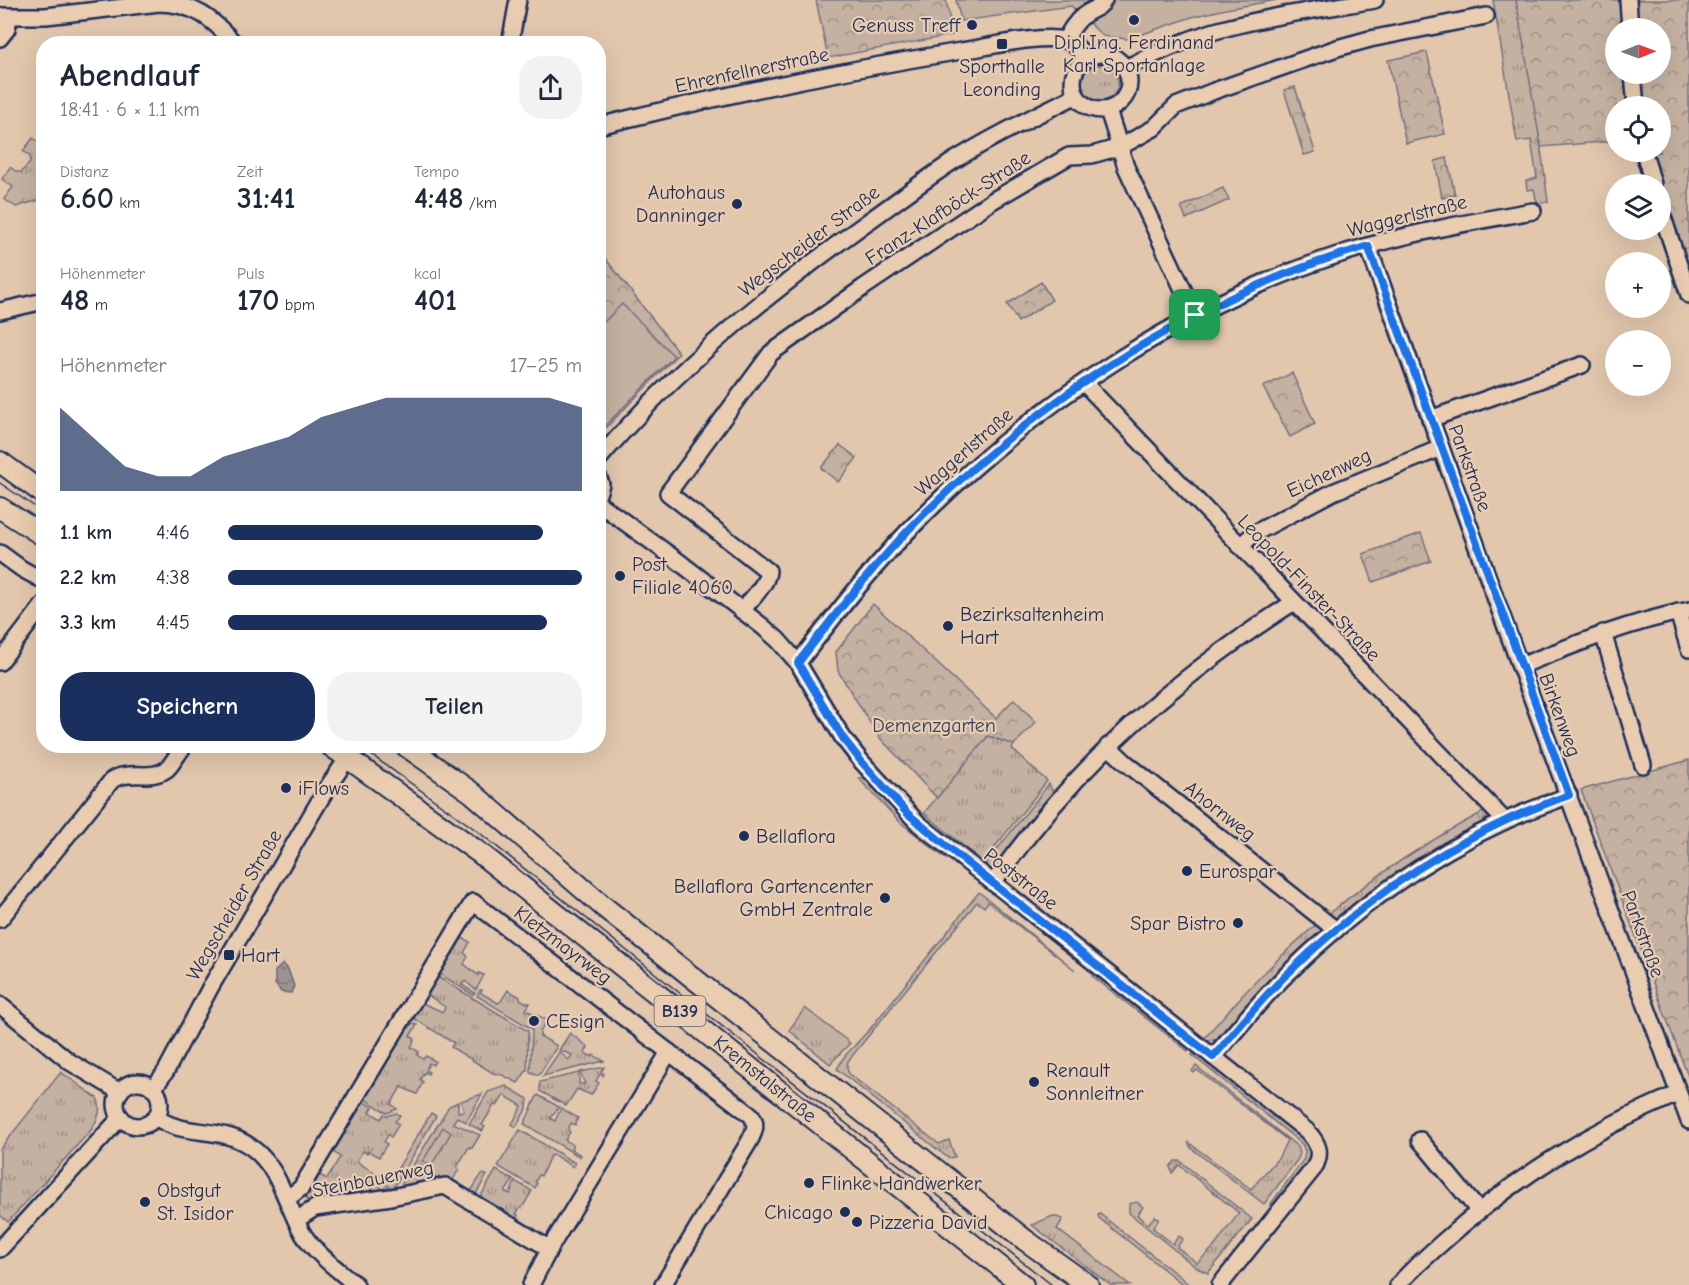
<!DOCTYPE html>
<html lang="de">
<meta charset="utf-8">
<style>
:root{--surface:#fff;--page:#f2f2f3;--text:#1f2937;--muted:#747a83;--accent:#1b2f5e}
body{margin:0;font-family:"Comic Neue",sans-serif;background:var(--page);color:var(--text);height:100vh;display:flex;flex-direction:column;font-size:22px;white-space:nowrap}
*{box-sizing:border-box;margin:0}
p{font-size:20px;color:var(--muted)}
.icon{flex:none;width:33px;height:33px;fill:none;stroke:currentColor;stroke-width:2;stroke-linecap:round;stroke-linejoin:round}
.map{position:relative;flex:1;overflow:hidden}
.panel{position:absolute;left:36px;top:36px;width:570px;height:717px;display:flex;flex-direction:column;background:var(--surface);border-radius:24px;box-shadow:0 6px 24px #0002}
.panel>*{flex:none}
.needle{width:39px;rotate:89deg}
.tools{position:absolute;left:1605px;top:18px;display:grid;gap:12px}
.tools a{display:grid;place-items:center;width:66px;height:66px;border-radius:50%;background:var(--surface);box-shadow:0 6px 24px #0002;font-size:30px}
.pin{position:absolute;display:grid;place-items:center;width:51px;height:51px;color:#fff;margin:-26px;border-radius:12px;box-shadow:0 3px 9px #0006}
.round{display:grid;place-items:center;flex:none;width:63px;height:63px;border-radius:24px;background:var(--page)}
.headline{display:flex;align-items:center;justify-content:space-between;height:102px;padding:0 24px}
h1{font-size:33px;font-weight:700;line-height:45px}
.stats{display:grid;grid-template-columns:repeat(3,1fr);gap:9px;height:102px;padding:6px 24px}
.stats div{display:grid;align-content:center}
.stats b{font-size:30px;font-weight:700}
.stats small{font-size:16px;font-weight:400}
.stats p{font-size:16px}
.chart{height:168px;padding:12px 24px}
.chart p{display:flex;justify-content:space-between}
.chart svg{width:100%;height:108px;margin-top:6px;fill:var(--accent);opacity:.7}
.cta{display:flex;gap:12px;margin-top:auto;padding:12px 24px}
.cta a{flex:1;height:69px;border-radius:24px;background:var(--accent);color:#fff;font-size:24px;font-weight:700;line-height:69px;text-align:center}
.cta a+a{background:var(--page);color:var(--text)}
ul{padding:0 24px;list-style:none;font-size:20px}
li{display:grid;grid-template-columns:96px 72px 1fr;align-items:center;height:45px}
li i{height:15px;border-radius:8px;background:var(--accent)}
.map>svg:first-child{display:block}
</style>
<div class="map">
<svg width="1689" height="1285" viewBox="0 0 1689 1285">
<defs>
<pattern id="grass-tufts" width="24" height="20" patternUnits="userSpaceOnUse" patternTransform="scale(1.5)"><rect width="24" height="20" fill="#c4b1a1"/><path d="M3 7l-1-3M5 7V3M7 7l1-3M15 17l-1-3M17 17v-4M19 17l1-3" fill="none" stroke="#9e9086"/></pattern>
<pattern id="park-crowns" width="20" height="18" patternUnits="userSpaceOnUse" patternTransform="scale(1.5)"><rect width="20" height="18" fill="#c4b1a1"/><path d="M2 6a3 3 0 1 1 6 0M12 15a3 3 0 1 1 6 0" fill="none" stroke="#9e9086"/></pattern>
<pattern id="water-waves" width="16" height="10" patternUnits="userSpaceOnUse" patternTransform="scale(1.5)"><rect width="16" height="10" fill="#9b9191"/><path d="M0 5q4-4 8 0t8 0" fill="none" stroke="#7e777a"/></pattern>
</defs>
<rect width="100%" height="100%" fill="#e2c7ad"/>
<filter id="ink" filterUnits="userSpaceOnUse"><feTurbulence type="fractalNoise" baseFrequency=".0167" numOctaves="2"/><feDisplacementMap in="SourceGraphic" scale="12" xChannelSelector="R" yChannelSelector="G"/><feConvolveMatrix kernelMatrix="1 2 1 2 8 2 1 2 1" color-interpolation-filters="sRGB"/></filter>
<g filter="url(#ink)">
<g fill="url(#grass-tufts)" stroke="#707080" stroke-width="1.5">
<polygon points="1493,0 1516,0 1535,104 1548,202 1537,204 1534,189 1527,190 1526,181 1537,178 1531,140 1517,142"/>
<circle cx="1100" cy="83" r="18"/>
<polygon points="33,138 43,145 43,199 16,207 4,199 13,187 2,179 10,167 17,172 21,172 30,163 30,156 23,151"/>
<polygon points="988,736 1014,745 1012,749 1047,781 983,862 924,813"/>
<polygon points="863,777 903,818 946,856 946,859 900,822 863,783 859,778"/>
<polygon points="1049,784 1052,790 1052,798 994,870 983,867"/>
<path d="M1487 810 1488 815 1484 822C1463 834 1440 845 1420 858 1344 906 1280 969 1221 1036L1215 1040H1203C1285 942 1373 869 1487 810Z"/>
<polygon points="979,892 1075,970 988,902 984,907 977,902 848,1061 847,1068 849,1074 939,1144 949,1140 955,1157 948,1158 837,1069 844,1057 870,1029"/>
<polygon points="460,937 470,942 464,953 468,956 464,964 478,975 479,973 484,975 476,990 465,981 462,985 475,993 473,995 440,974 439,971"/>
<polygon points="1096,974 1190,1047 1188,1051 1092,976"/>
<polygon points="436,976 528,1031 527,1070 518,1083 502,1075 493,1073 451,1047 454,1043 413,1018 422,1003 443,1012 445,1007 428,995 427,991"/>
<polygon points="480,990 482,990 481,993 498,1003 501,1001 508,990 520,997 520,999 527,1003 530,1003 526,1010 547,1020 540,1032 540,1036 557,1046 539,1075 530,1072 532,1029 477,996"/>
<polygon points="805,1008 850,1043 830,1064 789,1030"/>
<polygon points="412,1023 417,1025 410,1036 415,1039 411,1047 419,1052 417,1055 423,1059 426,1056 435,1061 433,1065 429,1063 426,1070 429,1072 428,1074 425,1072 420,1079 423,1082 417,1094 401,1087 391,1104 397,1109 387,1113 363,1098 406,1027 409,1028"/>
<polygon points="570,1033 588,1047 585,1053 592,1057 593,1055 604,1061 543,1076 559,1052 569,1060 572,1055 559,1050"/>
<path d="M1195 1051 1304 1136C1310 1147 1314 1153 1308 1165L1277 1203 1270 1205 1304 1159 1305 1151 1302 1144 1192 1055Z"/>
<polygon points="1196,1066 1298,1147 1300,1153 1298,1159 1264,1204 1191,1148 1188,1142 1251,1189 1279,1157 1287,1140 1197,1070 1194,1073 1192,1071"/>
<polygon points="604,1067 601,1072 604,1074 603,1076 600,1074 596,1081 599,1083 591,1095 577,1089 566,1106 540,1091 540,1082 579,1073 579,1084 585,1084 580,1072"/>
<path d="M61 1072 97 1098C103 1109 98 1120 91 1130L8 1222 0 1215V1149Z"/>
<polygon points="506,1086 528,1099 527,1108 516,1127 512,1124 522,1106 504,1095 497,1106 494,1105 482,1125 485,1127 482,1131 469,1124 488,1092"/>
<polygon points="482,1094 466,1122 457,1117 453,1123 480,1135 472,1148 469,1147 457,1167 459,1169 453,1180 471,1191 482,1174 487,1175 473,1199 442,1181 398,1190 449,1106 458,1102 458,1112 464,1111 461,1101"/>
<path d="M538 1095 559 1107 550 1118 555 1121 561 1108 578 1118 575 1125 571 1123 568 1130 570 1132 565 1140 573 1145 571 1149 581 1155 580 1157 524 1124C530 1114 532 1104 538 1095Z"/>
<polygon points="362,1101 373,1107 370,1112 381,1119 384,1114 387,1116 396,1113 400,1115 395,1122 399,1124 391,1137 388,1135 384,1142 387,1144 379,1157 368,1151 367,1153 363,1151 357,1160 360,1164 390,1181 395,1173 401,1176 393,1188 381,1183 380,1193 372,1193 370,1182 313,1189 314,1200 307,1200 305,1195 318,1174 327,1179 340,1157 332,1151"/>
<polygon points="431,1113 436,1116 404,1171 398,1168"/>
<polygon points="520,1130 575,1163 573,1167 554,1155 550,1156 541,1176 539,1175 535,1182 537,1183 535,1188 498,1166"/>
<polygon points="1175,1161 1180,1161 1252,1219 1208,1273 1197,1268 1129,1213 1129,1204 1137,1202 1143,1207 1137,1215 1148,1224 1155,1216 1159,1219 1153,1228 1173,1244 1179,1236 1183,1239 1177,1247 1197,1263 1214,1247 1239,1213 1179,1165 1172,1173 1170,1167"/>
<polygon points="496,1170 513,1180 505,1192 510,1194 515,1181 532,1191 522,1208 520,1208 516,1214 518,1215 517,1218 535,1229 533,1234 479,1199"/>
<polygon points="1100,1214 1184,1280 1189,1285 1180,1285 1181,1283 1099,1218 1098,1215"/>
<polygon points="1053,1216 1063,1219 1057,1229 1130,1285 1110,1285 1032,1225"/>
</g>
<g fill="url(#park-crowns)" stroke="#707080" stroke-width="1.5">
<polygon points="816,0 946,0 953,35 828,58"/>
<polygon points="1516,0 1621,0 1625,28 1616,28 1616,74 1629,74 1631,106 1616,106 1615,141 1541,147"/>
<polygon points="1637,0 1689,0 1689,274 1649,152 1660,152 1660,106 1640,106 1638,74 1660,74 1660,28 1635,28 1634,10"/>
<polygon points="1427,52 1445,134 1406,143 1388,60"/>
<polygon points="1295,87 1315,152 1304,155 1284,90"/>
<polygon points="1447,158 1455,195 1442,198 1435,161"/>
<polygon points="1223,188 1229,200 1186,219 1181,207"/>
<polygon points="598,249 679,353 599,435 598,435"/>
<polygon points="1041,282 1052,300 1018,322 1007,304"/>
<polygon points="1292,373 1315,424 1290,437 1263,387"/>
<polygon points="840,445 857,458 838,482 821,468"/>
<polygon points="1421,533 1431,561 1373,582 1363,554"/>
<polygon points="873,604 996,718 1014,699 1036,722 1014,745 988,736 937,798 879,737 838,671 836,652"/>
<polygon points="1689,760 1689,1079 1581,790"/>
<polygon points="443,1127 451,1133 431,1166 423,1161"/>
</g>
<g fill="#c4b1a1" stroke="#707080" stroke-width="1.5">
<polygon points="956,0 1277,0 1226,9 1192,17 1128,39 1103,36 1071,6 961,21"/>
<polygon points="622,304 674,356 599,432 599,327"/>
</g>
<polygon fill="url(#water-waves)" stroke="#686a7d" stroke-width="1.5" points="283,964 288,969 294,986 291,993 281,992 275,984 275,971"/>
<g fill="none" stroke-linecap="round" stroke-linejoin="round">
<defs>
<g id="minor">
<polyline points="1628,0 1630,28"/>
<path d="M0 16H46L159 3C195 4 212 18 235 44"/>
<polyline points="0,38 7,29 9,17"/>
<path d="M1065 40C1070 31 1075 22 1084 15 1091 9 1100 9 1104 0"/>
<polyline points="510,44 518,0"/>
<circle cx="1101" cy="82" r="28"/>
<path d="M1125 68C1155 54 1184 40 1215 31 1268 16 1321 9 1375 0"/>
<polyline points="1633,74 1636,106"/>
<polyline points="1108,110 1126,167 1195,315"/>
<path d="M598 126C718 96 839 71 961 51 988 47 1040 34 1065 40 1075 43 1080 50 1085 58"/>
<polyline points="1644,152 1653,184"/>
<polyline points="1660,208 1689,295"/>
<polyline points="1368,246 1520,666"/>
<polyline points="0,311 44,301"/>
<polyline points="1084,383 1505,821"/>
<polyline points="1430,419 1582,365"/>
<path d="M598 460C676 368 769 293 866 223 896 202 924 180 955 160 993 136 1035 116 1075 96"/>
<polyline points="598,476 601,484 598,494"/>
<path d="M598 503 674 558 762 626 778 640 798 663 843 738 861 761 919 824 1307 1131C1319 1144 1322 1153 1314 1168L1220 1285"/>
<polyline points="1240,546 1255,533 1333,492 1441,448"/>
<polyline points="0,553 22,569 44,581"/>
<path d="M1689 610C1627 623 1578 643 1520 666L1689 1121"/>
<path d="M742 611C750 600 767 585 768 571L668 493 771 353 864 287 992 201 1069 156 1092 155 1120 147 1154 128 1176 106 1214 91 1337 48 1370 39 1486 16"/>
<polyline points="1678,612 1689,649"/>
<polyline points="1603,633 1643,765"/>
<polyline points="0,662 44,604"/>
<path d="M798 663C837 612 878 560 924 515 1040 399 1190 301 1347 252 1409 233 1470 222 1533 211"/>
<polyline points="1108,746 1125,762 1336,930"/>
<path d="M993 883C1077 764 1171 681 1294 602"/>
<path d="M0 919 112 780C128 769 152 781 167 769 173 763 178 753 184 746"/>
<polyline points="0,1005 70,1062 120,1092"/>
<path d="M1213 1057C1236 1031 1258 1003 1283 978 1348 914 1422 859 1505 821 1526 811 1548 804 1569 795"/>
<circle cx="138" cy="1104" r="22"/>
<polyline points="153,1089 166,1071 210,988 327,788 356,746"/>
<path d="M156 1117C184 1138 221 1125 251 1147 280 1168 286 1205 303 1234 316 1254 337 1269 356 1285"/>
<polyline points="1420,1140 1478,1210"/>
<path d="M287 1199 301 1188 473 902 751 1115C758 1124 754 1133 749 1142L663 1285"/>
<polyline points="296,1220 315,1208 391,1197 445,1186 550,1249"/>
<polyline points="0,1249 121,1117"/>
<polyline points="531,1285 551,1246 669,1052"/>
<path d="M1398 1285C1412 1269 1428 1255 1444 1241 1515 1177 1591 1131 1679 1093"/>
</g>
<g id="major">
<polyline points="0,462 44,494"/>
<polyline points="0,508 44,536"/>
<polyline points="331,746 481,854 1023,1285"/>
<polyline points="406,746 471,792 604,907 692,977 1025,1240 1088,1285"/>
</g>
</defs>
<use href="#minor" stroke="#1b2f5e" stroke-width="20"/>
<use href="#major" stroke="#1b2f5e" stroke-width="24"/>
<use href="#minor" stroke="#eacdb0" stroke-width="15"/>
<use href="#major" stroke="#eacdb0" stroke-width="20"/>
<g stroke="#1b2f5e" stroke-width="1.5">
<polyline points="0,483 44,513"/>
<polyline points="359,746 476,830 681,994 1052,1285"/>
</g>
</g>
</g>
<g fill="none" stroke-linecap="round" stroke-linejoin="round" filter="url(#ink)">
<defs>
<path id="route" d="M1368 246 1569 795C1548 803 1526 811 1505 821 1422 859 1348 914 1283 978 1258 1003 1236 1031 1213 1057L961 858 907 813 861 761 843 738 798 663C837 612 878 560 924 514 1047 393 1201 294 1368 246Z"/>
</defs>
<use href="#route" stroke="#fff" stroke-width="12"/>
<use href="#route" stroke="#1a73e8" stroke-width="8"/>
</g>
<g fill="#1b2f5e" stroke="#eacdb0" stroke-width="2">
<circle cx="1134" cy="20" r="6"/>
<circle cx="972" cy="25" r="6"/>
<rect x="996" y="38" width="12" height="12" rx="3"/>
<circle cx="737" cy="204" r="6"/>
<circle cx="620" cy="576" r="6"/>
<circle cx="948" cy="626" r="6"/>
<circle cx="286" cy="788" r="6"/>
<circle cx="744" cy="836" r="6"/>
<circle cx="1187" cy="871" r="6"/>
<circle cx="885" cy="898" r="6"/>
<circle cx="1238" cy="923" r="6"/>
<rect x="223" y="949" width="12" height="12" rx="3"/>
<circle cx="534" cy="1021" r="6"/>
<circle cx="1034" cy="1082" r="6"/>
<circle cx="809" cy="1183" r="6"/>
<circle cx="145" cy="1202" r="6"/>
<circle cx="845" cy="1212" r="6"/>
<circle cx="857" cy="1222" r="6"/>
</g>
<g text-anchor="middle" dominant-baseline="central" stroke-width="4.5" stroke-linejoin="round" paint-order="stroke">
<rect fill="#eacdb0" stroke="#595e77" stroke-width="1.5" x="654.5" y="996" width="51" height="30" rx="4.5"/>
<g font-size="18" font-weight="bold" fill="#1b2f5e">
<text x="680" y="1011">B139</text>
</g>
<g font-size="20" fill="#1b2f5e" stroke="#eacdb0" text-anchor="start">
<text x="960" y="25" text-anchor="end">Genuss Treff</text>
<text x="1134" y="42" text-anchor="middle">Dipl.Ing. Ferdinand<tspan x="1134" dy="23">Karl Sportanlage</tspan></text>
<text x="1002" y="66" text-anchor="middle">Sporthalle<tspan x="1002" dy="23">Leonding</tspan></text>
<text x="725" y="192" text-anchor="end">Autohaus<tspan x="725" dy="23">Danninger</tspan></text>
<text x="632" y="564">Post<tspan x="632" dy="23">Filiale 4060</tspan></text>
<text x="960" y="614">Bezirksaltenheim<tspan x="960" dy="23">Hart</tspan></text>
<text x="298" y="788">iFlows</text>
<text x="756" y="836">Bellaflora</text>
<text x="1199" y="871">Eurospar</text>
<text x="873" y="886" text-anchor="end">Bellaflora Gartencenter<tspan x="873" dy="23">GmbH Zentrale</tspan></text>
<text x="1226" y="923" text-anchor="end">Spar Bistro</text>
<text x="241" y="955">Hart</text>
<text x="546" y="1021">CEsign</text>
<text x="1046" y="1070">Renault<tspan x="1046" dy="23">Sonnleitner</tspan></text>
<text x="821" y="1183">Flinke Handwerker</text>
<text x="157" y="1190">Obstgut<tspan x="157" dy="23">St. Isidor</tspan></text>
<text x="833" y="1212" text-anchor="end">Chicago</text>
<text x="869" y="1222">Pizzeria David</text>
</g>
<g font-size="20" fill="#1b2f5e" stroke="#eacdb0">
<text transform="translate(752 70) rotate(-12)">Ehrenfellnerstraße</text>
<text transform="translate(948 208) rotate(-33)">Franz-Klafböck-Straße</text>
<text transform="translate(1407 216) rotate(-14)">Waggerlstraße</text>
<text transform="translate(809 241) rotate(-37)">Wegscheider Straße</text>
<text transform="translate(964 452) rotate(-41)">Waggerlstraße</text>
<text transform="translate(1470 468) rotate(70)">Parkstraße</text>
<text transform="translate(1329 473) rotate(-25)">Eichenweg</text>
<text transform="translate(1309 588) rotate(46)">Leopold-Finster-Straße</text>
<text transform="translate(1560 715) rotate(70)">Birkenweg</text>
<text transform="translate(1220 811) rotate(38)">Ahornweg</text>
<text transform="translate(1021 879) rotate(38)">Poststraße</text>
<text transform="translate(234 905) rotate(-60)">Wegscheider Straße</text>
<text transform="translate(1643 934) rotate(70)">Parkstraße</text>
<text transform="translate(563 945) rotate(37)">Kletzmayrweg</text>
<text transform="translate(765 1079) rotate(39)">Kremstalstraße</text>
<text transform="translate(373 1179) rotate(-11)">Steinbauerweg</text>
</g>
<g font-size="20" fill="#344268" stroke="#eacdb0">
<text x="934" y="725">Demenzgarten</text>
</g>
</g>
</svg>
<div class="tools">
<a><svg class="needle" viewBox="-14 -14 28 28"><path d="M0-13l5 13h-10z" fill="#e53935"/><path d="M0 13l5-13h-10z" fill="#747a83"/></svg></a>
<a><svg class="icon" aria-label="locate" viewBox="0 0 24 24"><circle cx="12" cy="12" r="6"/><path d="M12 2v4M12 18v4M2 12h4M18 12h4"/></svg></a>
<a><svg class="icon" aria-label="layers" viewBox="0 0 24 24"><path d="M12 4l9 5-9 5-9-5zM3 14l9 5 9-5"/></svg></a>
<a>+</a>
<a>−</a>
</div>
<div class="pin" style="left:1195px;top:315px;background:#1e9e55"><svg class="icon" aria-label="arrive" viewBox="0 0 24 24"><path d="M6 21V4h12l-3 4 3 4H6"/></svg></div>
<section class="panel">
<div class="headline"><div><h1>Abendlauf</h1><p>18:41 · 6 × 1.1 km</p></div><a class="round"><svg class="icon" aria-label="share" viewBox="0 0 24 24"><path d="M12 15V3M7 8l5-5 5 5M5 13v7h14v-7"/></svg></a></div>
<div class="stats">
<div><p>Distanz</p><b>6.60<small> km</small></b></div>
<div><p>Zeit</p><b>31:41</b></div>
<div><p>Tempo</p><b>4:48<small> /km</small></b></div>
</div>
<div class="stats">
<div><p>Höhenmeter</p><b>48<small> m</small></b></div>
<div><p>Puls</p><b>170<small> bpm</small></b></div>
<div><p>kcal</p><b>401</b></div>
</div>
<div class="chart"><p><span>Höhenmeter</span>17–25 m</p>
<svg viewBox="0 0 160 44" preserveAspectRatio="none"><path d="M0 44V10L10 22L20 34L30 38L40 38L50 30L60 26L70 22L80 14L90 10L100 6L110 6L120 6L130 6L140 6L150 6L160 10V44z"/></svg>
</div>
<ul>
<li><b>1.1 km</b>4:46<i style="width:89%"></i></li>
<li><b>2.2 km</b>4:38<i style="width:100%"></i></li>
<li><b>3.3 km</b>4:45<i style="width:90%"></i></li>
</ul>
<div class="cta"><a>Speichern</a><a>Teilen</a></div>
</section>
</div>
